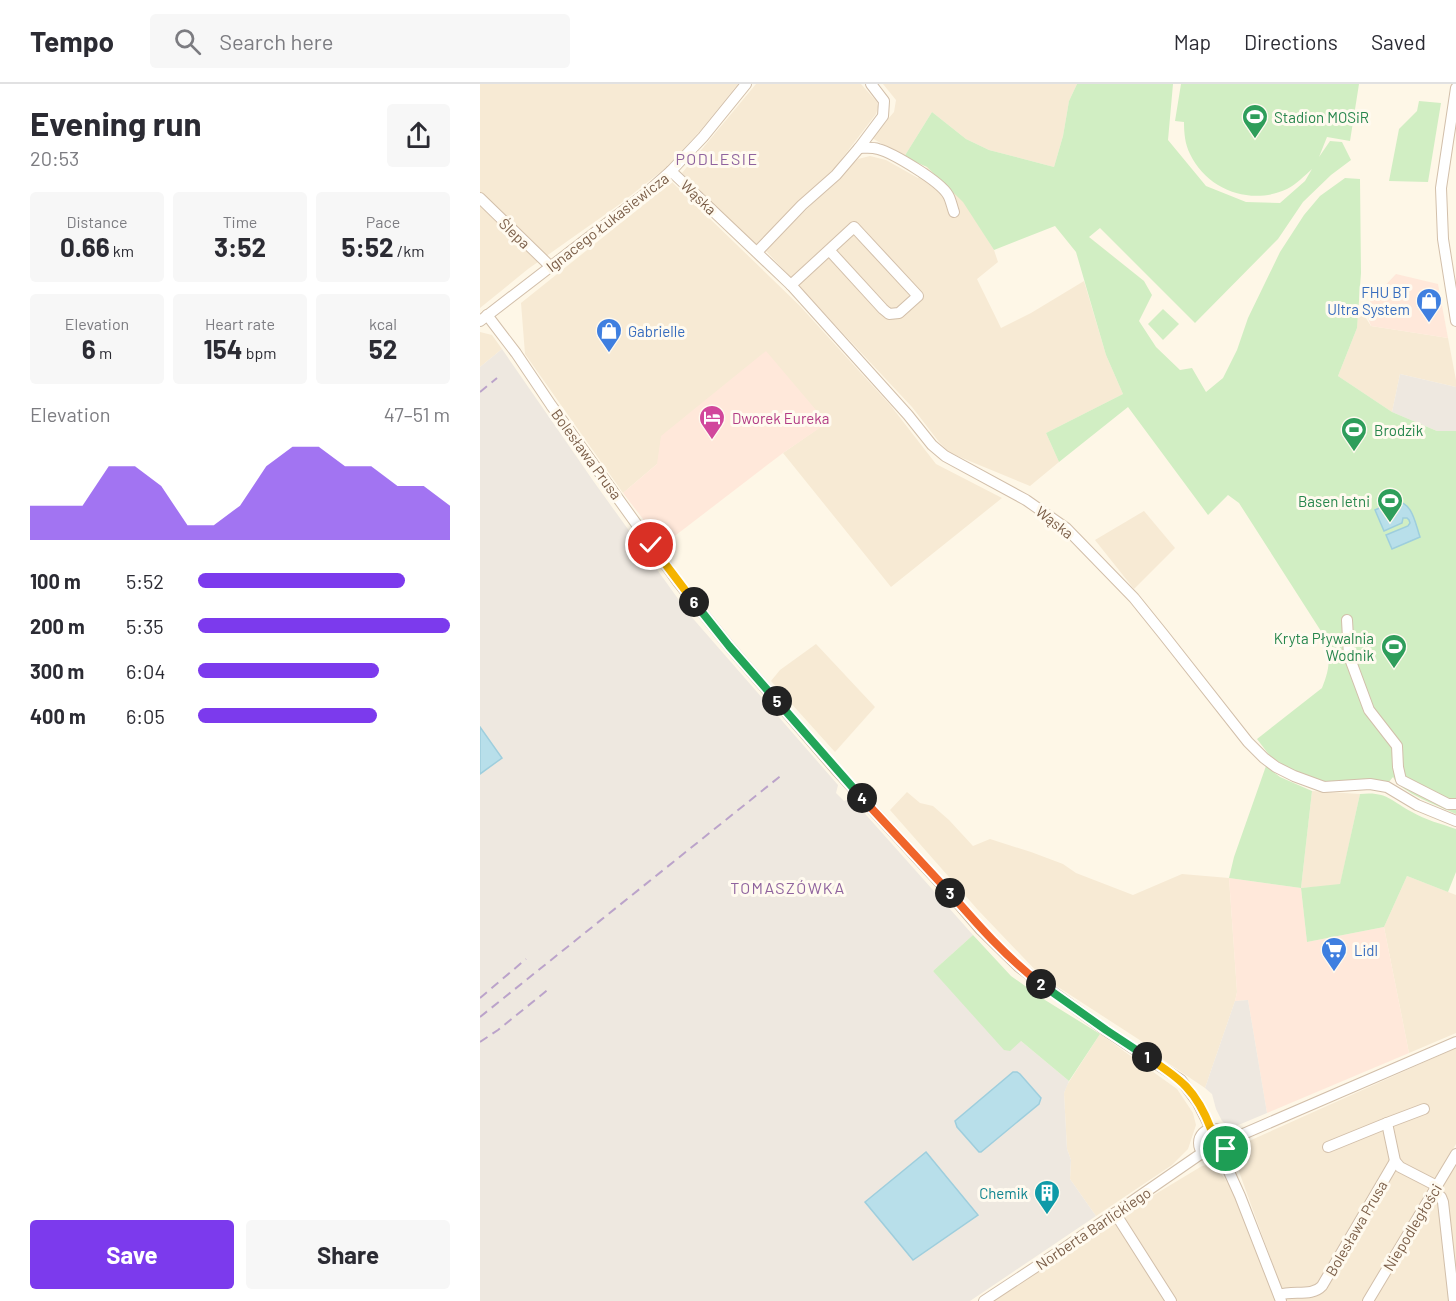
<!DOCTYPE html>
<meta charset="utf-8">
<style>
:root{--surface:#fff;--page:#f7f7f7;--text:#2b2b33;--muted:#7c7c81;--line:#e1e1e2;--accent:#7c3aed}
body{margin:0;font-family:Barlow,sans-serif;background:var(--page);color:var(--text);height:100vh;display:flex;flex-direction:column;font-size:22px;white-space:nowrap}
*{box-sizing:border-box;margin:0}
p{font-size:20px;color:var(--muted)}
.icon{flex:none;width:33px;height:33px;fill:none;stroke:currentColor;stroke-width:2;stroke-linecap:round;stroke-linejoin:round}
.map{position:relative;flex:1;overflow:hidden}
.panel{display:flex;flex-direction:column;background:var(--surface);width:480px}
.panel>*{flex:none}
.pin{position:absolute;display:grid;place-items:center;width:51px;height:51px;color:#fff;margin:-26px;border:3px solid #fff;border-radius:50%;box-shadow:0 2px 6px #0007}
.km{position:absolute;width:30px;height:30px;margin:-15px;border-radius:50%;background:#222;color:#fff;font-size:16px;line-height:30px;text-align:center}
.round{display:grid;place-items:center;flex:none;width:63px;height:63px;border-radius:6px;background:var(--page)}
.overview{display:flex;align-items:center;justify-content:space-between;height:102px;padding:0 30px}
h1{font-size:33px;font-weight:700;line-height:45px}
.stats{display:grid;grid-template-columns:repeat(3,1fr);gap:9px;height:102px;padding:6px 30px}
.stats div{display:grid;align-content:center;border-radius:6px;background:var(--page);text-align:center}
.stats b{font-size:26px;font-weight:700}
.stats small{font-size:16px;font-weight:400}
.stats p{font-size:16px}
.chart{height:168px;padding:12px 30px}
.chart p{display:flex;justify-content:space-between}
.chart svg{width:100%;height:108px;margin-top:6px;fill:var(--accent);opacity:.7}
.button{display:flex;gap:12px;margin-top:auto;padding:12px 30px}
.button a{flex:1;height:69px;border-radius:6px;background:var(--accent);color:#fff;font-size:24px;font-weight:700;line-height:69px;text-align:center}
.button a+a{background:var(--page);color:var(--text)}
ul{padding:0 30px;list-style:none;font-size:20px}
li{display:grid;grid-template-columns:96px 72px 1fr;align-items:center;height:45px}
li i{height:15px;border-radius:8px;background:var(--accent)}
header{display:flex;align-items:center;gap:36px;box-sizing:border-box;height:84px;padding:0 30px;background:var(--surface);border-bottom:2px solid var(--line)}
header strong{font-size:28px}
nav{display:flex;gap:33px;margin-inline-start:auto;font-size:21px}
.search{width:420px;height:54px;background:var(--page);display:flex;align-items:center;gap:15px;box-sizing:border-box;padding:0 21px;border-radius:6px;color:var(--muted);font-size:22px}
main{display:flex;flex:1;min-height:0}
.map>svg:first-child{display:block}
</style>
<header>
<strong>Tempo</strong>
<div class="search"><svg class="icon" aria-label="search" viewBox="0 0 24 24"><circle cx="10" cy="10" r="6"/><path d="M15 15l6 6"/></svg>Search here</div>
<nav><a>Map</a><a>Directions</a><a>Saved</a></nav>
</header>
<main>
<section class="panel">
<div class="overview"><div><h1>Evening run</h1><p>20:53</p></div><a class="round"><svg class="icon" aria-label="share" viewBox="0 0 24 24"><path d="M12 15V3M7 8l5-5 5 5M5 13v7h14v-7"/></svg></a></div>
<div class="stats">
<div><p>Distance</p><b>0.66<small> km</small></b></div>
<div><p>Time</p><b>3:52</b></div>
<div><p>Pace</p><b>5:52<small> /km</small></b></div>
</div>
<div class="stats">
<div><p>Elevation</p><b>6<small> m</small></b></div>
<div><p>Heart rate</p><b>154<small> bpm</small></b></div>
<div><p>kcal</p><b>52</b></div>
</div>
<div class="chart"><p><span>Elevation</span>47–51 m</p>
<svg viewBox="0 0 160 44" preserveAspectRatio="none"><path d="M0 44V30L10 30L20 30L30 14L40 14L50 22L60 38L70 38L80 30L90 14L100 6L110 6L120 14L130 14L140 22L150 22L160 30V44z"/></svg>
</div>
<ul>
<li><b>100 m</b>5:52<i style="width:82%"></i></li>
<li><b>200 m</b>5:35<i style="width:100%"></i></li>
<li><b>300 m</b>6:04<i style="width:72%"></i></li>
<li><b>400 m</b>6:05<i style="width:71%"></i></li>
</ul>
<div class="button"><a>Save</a><a>Share</a></div>
</section>
<div class="map">
<svg width="976" height="1217" viewBox="0 0 976 1217">
<rect width="100%" height="100%" fill="#fef7e7"/>
<g fill="#f7ead4">
<polygon points="0,0 258,0 220,47 188,82 140,120 48,185 0,224"/>
<polygon points="276,0 381,0 397,18 398,23 396,30 344,98 278,164 202,89"/>
<polygon points="403,0 597,0 589,17 583,52 574,83 509,66 486,55 452,28 424,73 392,54 414,28 416,16"/>
<polygon points="390,72 406,76 438,94 447,83 484,118 514,166 518,178 497,195 521,244 551,229 604,197 626,271 643,310 566,349 579,378 550,402 470,369 459,358 432,323 285,166 378,75"/>
<polygon points="192,98 320,222 411,322 456,380 522,414 411,503 303,369 346,339 177,380 143,409 45,270 41,219"/>
<polygon points="878,222 891,242 968,254 976,296 976,303 920,290 912,328 858,292 877,244"/>
<polygon points="0,248 12,251 22,265 0,283"/>
<polygon points="664,427 695,464 654,505 615,456"/>
<polygon points="336,560 395,623 355,668 291,597 300,586"/>
<polygon points="832,707 880,710 860,801 821,804"/>
<polygon points="427,708 440,719 453,722 469,736 493,762 510,755 551,768 583,780 596,789 653,811 702,790 749,794 757,908 755,917 725,1004 670,967 672,964 561,892 498,826 410,726"/>
<polygon points="927,792 976,811 976,949 929,969 904,843"/>
<polygon points="620,950 697,1005 713,1029 716,1041 708,1065 692,1081 616,1132 590,1095 591,1076 587,1065 584,1009 587,1001"/>
<polygon points="976,964 976,1060 883,1217 806,1217 753,1071 754,1066 760,1061"/>
<polygon points="976,1079 976,1217 894,1217"/>
<polygon points="727,1081 735,1084 739,1087 751,1103 795,1213 795,1217 695,1217 642,1134 644,1129 722,1082"/>
<polygon points="634,1136 687,1217 513,1217"/>
</g>
<g fill="#ffe8da">
<polygon points="916,190 958,200 968,254 891,242 884,224"/>
<polygon points="286,267 347,339 303,369 183,461 143,409 177,380 181,352"/>
<polygon points="749,794 821,804 827,858 904,843 929,969 787,1029 768,916 755,917 757,908"/>
</g>
<g fill="#eee8e0">
<polygon points="22,265 114,398 209,530 358,701 356,709 364,717 371,714 493,851 453,887 541,957 589,997 584,1009 587,1065 591,1076 590,1095 616,1132 490,1217 0,1217 0,283"/>
<polygon points="920,290 976,303 976,347 957,347 912,328"/>
<polygon points="768,916 787,1029 756,1042 747,1041 742,1037 736,1025 732,1010 725,1004 755,917"/>
</g>
<g fill="#d1eec3">
<path d="M597 0H693L688 56 726 102 766 118 800 119 825 97 832 85C824 92 817 100 807 105 771 122 727 106 710 70 705 60 704 49 704 38L695 37 701 0H879L870 57 847 53 839 73 850 57 862 58 871 76 851 91 823 118 798 155 715 239 620 144 609 153 664 197 672 211 659 237 676 263 700 286 712 284 726 308 743 294 757 266 768 234 800 168 824 131 840 112 865 94 880 95 881 189 877 244 858 292 912 328 957 347H976V730C959 722 921 709 913 693L908 699H845L811 686 790 672 777 655 842 604C850 584 850 576 846 555L759 419 748 411 728 431 648 323 579 378 566 349 643 310 626 271 596 168 575 142 514 166 483 118 447 83 424 73 452 28 486 55 509 66 574 83 583 52 589 17Z"/>
<polygon points="939,17 961,19 948,98 909,97 919,45 937,27"/>
<polygon points="683,225 699,240 683,256 668,240"/>
<path d="M786 682 800 693 832 707 821 804 860 800 880 710C907 707 911 717 932 728 945 736 962 740 976 745V788L968 808 927 792 904 843 827 858 821 804 749 794 754 773Z"/>
<polygon points="493,851 531,892 565,916 620,950 589,997 541,957 530,967 524,966 453,887"/>
</g>
<g fill="#b8dfea" stroke="#9ecedd" stroke-width="1.5">
<path d="M915 417C933 418 935 439 940 453L912 465 906 451 928 442 930 439 929 436 927 434H923L922 439 904 447 895 426Z"/>
<polygon points="0,643 22,674 0,690"/>
<polygon points="533,988 537,988 540,990 561,1014 559,1020 501,1068 499,1068 477,1043 475,1037"/>
<polygon points="446,1068 498,1131 433,1176 385,1118"/>
</g>
<g fill="none" stroke-linecap="round" stroke-linejoin="round">
<defs>
<g id="minor">
<polyline points="976,4 961,104 963,155 976,237"/>
<path d="M379 64C385 64 392 63 398 65 413 69 460 97 468 111 471 116 472 123 474 128"/>
<polyline points="191,87 311,201 428,331 452,361 465,372 546,416 586,444 654,514 683,550 768,658 784,674 796,683 814,692 844,703 890,700 907,703 937,721 976,737"/>
<polyline points="0,114 71,183"/>
<polyline points="277,168 322,121 356,91 379,64 403,32 404,17 391,0"/>
<polyline points="311,201 374,143 438,212 419,229 409,230 403,225 349,166"/>
<polyline points="7,231 36,269 71,321 198,498 249,562 358,688 471,811 501,846 539,883 625,946 701,996 718,1019 731,1045"/>
<polyline points="0,237 165,110 191,87 223,53 266,0"/>
<polyline points="867,536 869,572 889,626 917,662 918,683 921,696 968,720 976,720"/>
<polyline points="944,1025 907,1039 915,1077 920,1083 957,1102"/>
<circle cx="733" cy="1059" r="14"/>
<polyline points="747,1057 976,958"/>
<polyline points="848,1063 907,1039"/>
<polyline points="740,1072 746,1081 760,1112 801,1217"/>
<polyline points="954,1107 961,1113 963,1118 974,1217"/>
<polyline points="635,1129 691,1217"/>
<path d="M799 1211C813 1206 832 1213 842 1202L915 1077"/>
<polyline points="504,1217 586,1163 722,1069"/>
<polyline points="888,1217 976,1070"/>
</g>
</defs>
<use href="#minor" stroke="#d2bfaa" stroke-width="12"/>
<use href="#minor" stroke="#fff" stroke-width="10"/>
<g stroke="#bba3ca" stroke-width="2" stroke-dasharray="9 6" stroke-linecap="butt">
<polyline points="0,308 17,294"/>
<polyline points="0,914 46,875"/>
<polyline points="0,933 303,690"/>
<polyline points="0,958 18,946 70,904"/>
</g>
</g>
<g fill="none" stroke-linecap="round" stroke-linejoin="round">
<defs>
<path id="split-1" d="M667 973C701 995 716 1006 731 1045 743 1046 749 1054 746 1065"/>
<polyline id="split-2" points="561,900 626,946 667,973"/>
<path id="split-3" d="M470 809C498 841 526 873 561 900"/>
<polyline id="split-4" points="382,714 470,809"/>
<polyline id="split-5" points="297,617 382,714"/>
<polyline id="split-6" points="214,518 249,562 297,617"/>
<polyline id="split-7" points="171,461 214,518"/>
</defs>
<use href="#split-1" stroke="#fff" stroke-width="12"/>
<use href="#split-2" stroke="#fff" stroke-width="12"/>
<use href="#split-3" stroke="#fff" stroke-width="12"/>
<use href="#split-4" stroke="#fff" stroke-width="12"/>
<use href="#split-5" stroke="#fff" stroke-width="12"/>
<use href="#split-6" stroke="#fff" stroke-width="12"/>
<use href="#split-7" stroke="#fff" stroke-width="12"/>
<use href="#split-1" stroke="#f5b400" stroke-width="8"/>
<use href="#split-2" stroke="#22a559" stroke-width="8"/>
<use href="#split-3" stroke="#f0652b" stroke-width="8"/>
<use href="#split-4" stroke="#f0652b" stroke-width="8"/>
<use href="#split-5" stroke="#22a559" stroke-width="8"/>
<use href="#split-6" stroke="#22a559" stroke-width="8"/>
<use href="#split-7" stroke="#f5b400" stroke-width="8"/>
</g>
<defs>
<symbol id="stadium-pin" viewBox="-11 -11 22 30"><path d="M0 17L-7.5 6A9.5 9.5 0 1 1 7.5 6Z" fill="#2e9e5b" stroke="#fffaef"/><path d="M0-5a6.5 5 0 1 0 0 10a6.5 5 0 1 0 0-10ZM-3.5-1.8h7v3.6h-7Z" fill="#fff"/></symbol>
<symbol id="shop-pin" viewBox="-11 -11 22 30"><path d="M0 17L-7.5 6A9.5 9.5 0 1 1 7.5 6Z" fill="#3f7fe0" stroke="#fffaef"/><path d="M-5-2.5h2.3a2.7 3.5 0 0 1 5.4 0H5L5.5 6h-11ZM-1.5-2.5h3a1.5 2.3 0 0 0-3 0Z" fill="#fff"/></symbol>
<symbol id="hotel-pin" viewBox="-11 -11 22 30"><path d="M0 17L-7.5 6A9.5 9.5 0 1 1 7.5 6Z" fill="#d1479c" stroke="#fffaef"/><path d="M-6-4.5h1.5V1H6V5H4.5V3h-9V5H-6ZM-4 0a1.8 1.8 0 1 1 3.6 0ZM.5 0V-2.5h3Q6-2.5 6 0Z" fill="#fff"/></symbol>
<symbol id="supermarket-pin" viewBox="-11 -11 22 30"><path d="M0 17L-7.5 6A9.5 9.5 0 1 1 7.5 6Z" fill="#3f7fe0" stroke="#fffaef"/><path d="M-6-5.5h2.5l.6 2H6L4.5 2H-2.5L-4.4-4H-6ZM-1.5 3.2a1.3 1.3 0 1 0 .1 0ZM3 3.2a1.3 1.3 0 1 0 .1 0Z" fill="#fff"/></symbol>
<symbol id="building-pin" viewBox="-11 -11 22 30"><path d="M0 17L-7.5 6A9.5 9.5 0 1 1 7.5 6Z" fill="#0f9aa8" stroke="#fffaef"/><path d="M-4-6H4V6H1V3H-1V6H-4ZM-2.5-4.3h1.7v1.8h-1.7ZM.8-4.3h1.7v1.8H.8ZM-2.5-1h1.7V.8h-1.7ZM.8-1h1.7V.8H.8Z" fill="#fff"/></symbol>
</defs>
<g fill-rule="evenodd">
<use href="#stadium-pin" x="760" y="18" width="30" height="40"/>
<use href="#shop-pin" x="934" y="202" width="30" height="40"/>
<use href="#shop-pin" x="114" y="232" width="30" height="40"/>
<use href="#hotel-pin" x="217" y="319" width="30" height="40"/>
<use href="#stadium-pin" x="859" y="331" width="30" height="40"/>
<use href="#stadium-pin" x="895" y="402" width="30" height="40"/>
<use href="#stadium-pin" x="899" y="548" width="30" height="40"/>
<use href="#supermarket-pin" x="839" y="851" width="30" height="40"/>
<use href="#building-pin" x="552" y="1094" width="30" height="40"/>
</g>
<g text-anchor="middle" dominant-baseline="central" stroke-width="6" stroke-linejoin="round" paint-order="stroke">
<g font-size="15" fill="#27864d" stroke="#fffaef" text-anchor="start">
<text x="794" y="33">Stadion MOSiR</text>
<text x="894" y="346">Brodzik</text>
<text x="890" y="417" text-anchor="end">Basen letni</text>
<text x="894" y="554" text-anchor="end">Kryta Pływalnia<tspan x="894" dy="17">Wodnik</tspan></text>
</g>
<g font-size="15" fill="#7b5e48" stroke="#fffaef">
<text transform="translate(219 113) rotate(44)">Wąska</text>
<text transform="translate(127 138) rotate(-38)">Ignacego Łukasiewicza</text>
<text transform="translate(35 149) rotate(44)">Ślepa</text>
<text transform="translate(107 370) rotate(54)">Bolesława Prusa</text>
<text transform="translate(575 438) rotate(38)">Wąska</text>
<text transform="translate(932 1143) rotate(-59)">Niepodległości</text>
<text transform="translate(613 1144) rotate(-34)">Norberta Barlickiego</text>
<text transform="translate(876 1144) rotate(-60)">Bolesława Prusa</text>
</g>
<g font-size="15" fill="#366cbe" stroke="#fffaef" text-anchor="start">
<text x="930" y="208" text-anchor="end">FHU BT<tspan x="930" dy="17">Ultra System</tspan></text>
<text x="148" y="247">Gabrielle</text>
<text x="874" y="866">Lidl</text>
</g>
<g font-size="15" fill="#b23c85" stroke="#fffaef" text-anchor="start">
<text x="252" y="334">Dworek Eureka</text>
</g>
<g font-size="15" fill="#0d838f" stroke="#fffaef" text-anchor="end">
<text x="548" y="1109">Chemik</text>
</g>
<g font-size="16" letter-spacing="1.5" fill="#8f639e" stroke="#fffaef">
<text x="237" y="74">PODLESIE</text>
<text x="308" y="803">TOMASZÓWKA</text>
</g>
</g>
</svg>
<div class="pin" style="left:746px;top:1065px;background:#1e9e55"><svg class="icon" aria-label="arrive" viewBox="0 0 24 24"><path d="M6 21V4h12l-3 4 3 4H6"/></svg></div>
<div class="pin" style="left:171px;top:461px;background:#d93025"><svg class="icon" aria-label="check" viewBox="0 0 24 24"><path d="M5 12l5 5 9-10"/></svg></div>
<b class="km" style="left:667px;top:973px">1</b>
<b class="km" style="left:561px;top:900px">2</b>
<b class="km" style="left:470px;top:809px">3</b>
<b class="km" style="left:382px;top:714px">4</b>
<b class="km" style="left:297px;top:617px">5</b>
<b class="km" style="left:214px;top:518px">6</b>
</div>
</main>
